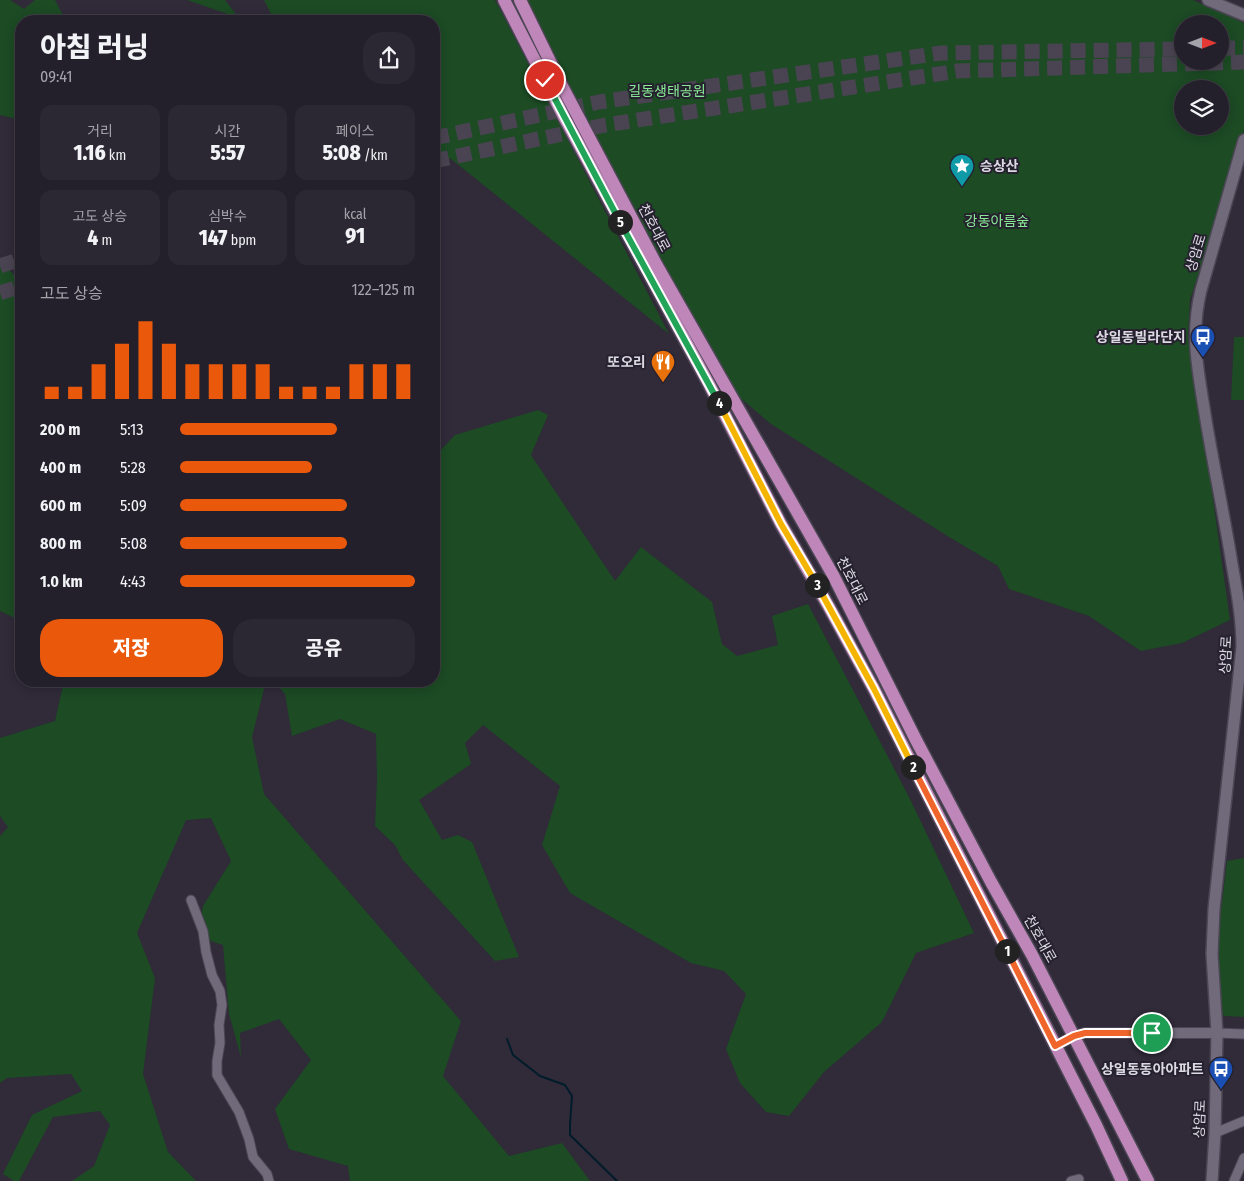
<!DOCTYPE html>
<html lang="ko">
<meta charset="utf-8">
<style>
:root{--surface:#24202b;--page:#2c2833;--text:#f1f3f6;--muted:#a3a3a9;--line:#413e47;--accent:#ea580c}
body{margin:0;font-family:"Fira Sans Condensed","Noto Sans KR",sans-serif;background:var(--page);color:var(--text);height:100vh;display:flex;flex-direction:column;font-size:19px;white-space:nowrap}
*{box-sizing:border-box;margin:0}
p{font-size:16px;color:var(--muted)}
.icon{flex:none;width:28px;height:28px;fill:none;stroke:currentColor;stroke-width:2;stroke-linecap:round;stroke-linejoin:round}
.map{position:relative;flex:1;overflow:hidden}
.side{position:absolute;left:15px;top:15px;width:425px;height:672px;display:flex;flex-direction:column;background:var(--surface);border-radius:20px;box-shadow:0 2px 12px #0003,0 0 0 1px var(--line)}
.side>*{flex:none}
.needle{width:32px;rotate:90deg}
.controls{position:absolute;left:1174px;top:15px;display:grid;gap:10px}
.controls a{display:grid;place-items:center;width:55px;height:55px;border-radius:50%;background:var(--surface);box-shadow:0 2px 12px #0003,0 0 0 1px var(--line);font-size:25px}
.pin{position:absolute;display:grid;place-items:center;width:42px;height:42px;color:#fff;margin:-21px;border:2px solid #fff;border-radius:50%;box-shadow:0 1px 5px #0007}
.km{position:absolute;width:25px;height:25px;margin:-12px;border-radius:50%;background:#222;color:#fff;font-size:14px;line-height:25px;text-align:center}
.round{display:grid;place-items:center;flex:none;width:52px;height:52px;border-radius:20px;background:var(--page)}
.head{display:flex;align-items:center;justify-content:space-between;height:85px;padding:0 25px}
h1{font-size:28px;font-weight:800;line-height:38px}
.stats{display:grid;grid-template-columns:repeat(3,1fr);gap:8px;height:85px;padding:5px 25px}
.stats div{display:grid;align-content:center;border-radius:12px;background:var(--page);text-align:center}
.stats b{font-size:21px;font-weight:800}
.stats small{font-size:14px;font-weight:400}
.stats p{font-size:14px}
.chart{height:140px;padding:10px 25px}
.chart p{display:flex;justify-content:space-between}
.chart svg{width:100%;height:90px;margin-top:5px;stroke:var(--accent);stroke-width:6}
.cta{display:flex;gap:10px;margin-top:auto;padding:10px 25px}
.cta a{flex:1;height:58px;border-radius:20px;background:var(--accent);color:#fff;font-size:20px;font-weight:800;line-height:58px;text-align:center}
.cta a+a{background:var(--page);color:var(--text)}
ul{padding:0 25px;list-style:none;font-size:16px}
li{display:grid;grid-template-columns:80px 60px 1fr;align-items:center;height:38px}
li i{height:12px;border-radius:6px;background:var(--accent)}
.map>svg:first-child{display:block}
</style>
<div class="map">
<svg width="1244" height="1181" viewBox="0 0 1244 1181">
<rect width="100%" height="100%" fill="#302a39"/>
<g fill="#1c4b24" fill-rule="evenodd">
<polygon points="0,0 10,0 24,9 35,0 55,0 66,21 21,21 21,120 0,115"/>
<polygon points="187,0 225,0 239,18"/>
<polygon points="264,0 495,0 669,334 451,159 434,157 434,21 272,21 272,16"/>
<path d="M523 0H1193L1244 23V130L1190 300 1188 335 1191 361 1207 457 1230 620 1182 643 1141 651 1089 616 1009 589 998 566 949 537 771 424 719 380ZM1182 24H1220V61H1182ZM1182 89H1220V126H1182Z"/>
<polygon points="0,260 14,275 21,275 21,621 0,611"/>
<polygon points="1234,337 1244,337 1244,400 1231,400"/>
<polygon points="538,410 548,415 531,455 615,581 641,547 712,602 722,644 737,656 778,645 772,616 808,604 910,799 974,933 916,953 882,1022 824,1072 789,1116 766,1112 740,1083 726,1049 746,994 724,971 691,963 570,893 542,845 560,786 483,725 465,743 471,764 419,800 442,840 458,835 472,842 519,957 495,961 403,860 395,845 375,826 377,779 376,734 340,719 292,736 285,694 274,681 434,681 434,457 455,435"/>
<polygon points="64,681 266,681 252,737 264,794 461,1021 443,1076 509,1156 562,1143 590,1181 350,1181 348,1166 289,1149 275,1109 311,1060 279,1019 240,1033 241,1057 229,1014 223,945 198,937 203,906 231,861 211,818 186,820 137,933 155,978 143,1074 168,1152 196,1181 72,1181 94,1166 110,1125 100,1111 53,1117 19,1181 14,1181 3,1174 32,1115 82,1091 71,1074 7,1078 0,1083 0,836 8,827 0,816 0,738 55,721"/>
<polygon points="1244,858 1244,1017 1224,1016 1221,1012 1217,945 1227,861"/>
</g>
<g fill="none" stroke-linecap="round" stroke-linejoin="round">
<polyline stroke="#001c2b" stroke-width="2" points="507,1039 513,1055 540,1076 565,1085 572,1096 570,1124 570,1135 617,1181"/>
<g stroke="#4a4452" stroke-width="15" stroke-dasharray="15 8" stroke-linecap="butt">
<polyline points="1220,48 1244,48"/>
<polyline points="434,138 599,102 941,53 1182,49"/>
<polyline points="434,161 605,125 958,71 1244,62"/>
<polyline points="0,266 21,259"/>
<polyline points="0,293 21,286"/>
</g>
<defs>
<g id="minor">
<polyline points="191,900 203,931 206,952 212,975 220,991 222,1005 219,1025 220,1043 217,1061 217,1075 239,1112 249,1139 253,1157 267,1174 269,1181"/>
<polyline points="1217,1033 1244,1034"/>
<polyline points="1215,1133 1244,1121"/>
<polyline points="1071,1181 1079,1179"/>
<polyline points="1234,1181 1244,1158"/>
</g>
<polyline id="tertiary" points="1055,1046 1074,1036 1085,1033 1217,1033"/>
<g id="secondary">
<polyline points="1208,0 1244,15"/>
<path d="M1212 1181 1215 1133 1217 1033 1212 954 1214 909 1242 647C1242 619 1237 592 1232 564 1224 514 1213 464 1205 414 1198 370 1190 335 1201 290L1244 140"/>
</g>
<g id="primary">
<polyline points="504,0 565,119 709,384 781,524 829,607 874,689 1096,1125 1122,1181"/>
<polyline points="520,0 562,86 656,264 833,575 916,740 991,882 1032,955 1148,1181"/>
</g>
</defs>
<use href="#minor" stroke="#4b4653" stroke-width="11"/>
<use href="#tertiary" stroke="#4b4653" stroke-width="12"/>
<use href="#secondary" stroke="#4b4653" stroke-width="14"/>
<use href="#primary" stroke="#4b4653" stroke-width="15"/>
<use href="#minor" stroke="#706a7b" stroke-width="9"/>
<use href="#tertiary" stroke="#706a7b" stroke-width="10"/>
<use href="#secondary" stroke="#706a7b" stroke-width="11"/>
<use href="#primary" stroke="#bf87b9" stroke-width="12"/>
</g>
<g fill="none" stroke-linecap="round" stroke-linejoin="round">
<defs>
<polyline id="split-1" points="1007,951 1055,1046 1074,1036 1085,1033 1152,1033"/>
<polyline id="split-2" points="913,767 1007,951"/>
<polyline id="split-3" points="817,585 874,689 913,767"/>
<polyline id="split-4" points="719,403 781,524 817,585"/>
<polyline id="split-5" points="620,222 719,403"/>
<polyline id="split-6" points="545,80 620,222"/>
</defs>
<use href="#split-1" stroke="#fff" stroke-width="10"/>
<use href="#split-2" stroke="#fff" stroke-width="10"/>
<use href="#split-3" stroke="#fff" stroke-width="10"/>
<use href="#split-4" stroke="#fff" stroke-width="10"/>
<use href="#split-5" stroke="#fff" stroke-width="10"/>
<use href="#split-6" stroke="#fff" stroke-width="10"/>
<use href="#split-1" stroke="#f0652b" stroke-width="6"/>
<use href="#split-2" stroke="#f0652b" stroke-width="6"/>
<use href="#split-3" stroke="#f5b400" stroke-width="6"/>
<use href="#split-4" stroke="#f5b400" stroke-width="6"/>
<use href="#split-5" stroke="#22a559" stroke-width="6"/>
<use href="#split-6" stroke="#22a559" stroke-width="6"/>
</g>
<defs>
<symbol id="sight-pin" viewBox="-11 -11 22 30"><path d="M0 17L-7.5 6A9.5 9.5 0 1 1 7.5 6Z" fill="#0f9aa8" stroke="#26212f"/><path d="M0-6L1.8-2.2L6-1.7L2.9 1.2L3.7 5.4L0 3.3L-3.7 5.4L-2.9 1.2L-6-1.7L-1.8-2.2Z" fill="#fff"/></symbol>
<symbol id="bus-pin" viewBox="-11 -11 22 30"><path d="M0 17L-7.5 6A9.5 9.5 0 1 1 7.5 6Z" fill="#1a4fb4" stroke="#26212f"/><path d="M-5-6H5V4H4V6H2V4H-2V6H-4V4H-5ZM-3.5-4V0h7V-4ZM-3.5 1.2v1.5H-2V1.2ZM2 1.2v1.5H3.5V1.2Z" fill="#fff"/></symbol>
<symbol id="restaurant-pin" viewBox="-11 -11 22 30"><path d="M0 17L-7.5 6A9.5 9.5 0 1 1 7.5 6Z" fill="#e8710a" stroke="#26212f"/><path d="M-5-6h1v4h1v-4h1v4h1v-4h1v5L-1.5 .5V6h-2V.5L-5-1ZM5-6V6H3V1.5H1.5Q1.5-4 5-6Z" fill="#fff"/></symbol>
</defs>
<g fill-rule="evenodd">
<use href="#sight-pin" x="948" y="152" width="28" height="38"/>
<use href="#bus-pin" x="1189" y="323" width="28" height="38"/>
<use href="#restaurant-pin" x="649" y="348" width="28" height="38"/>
<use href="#bus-pin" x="1207" y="1055" width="28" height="38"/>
</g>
<g text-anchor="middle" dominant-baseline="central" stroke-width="4" stroke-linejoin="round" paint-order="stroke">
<g font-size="14" fill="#89ea95" stroke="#26212f">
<text x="667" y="91">길동생태공원</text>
<text x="997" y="221">강동아름숲</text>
</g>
<g font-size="14" font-weight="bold" fill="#dcd9e3" stroke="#26212f" text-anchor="end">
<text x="980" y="166" text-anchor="start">승상산</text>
<text x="1186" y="337">상일동빌라단지</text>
<text x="646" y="362">또오리</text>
<text x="1204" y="1069">상일동동아아파트</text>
</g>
<g font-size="14" fill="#dcd9e3" stroke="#26212f">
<text transform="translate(654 228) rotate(62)">천호대로</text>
<text transform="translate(1196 253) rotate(-73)">상암로</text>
<text transform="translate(852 581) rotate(63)">천호대로</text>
<text transform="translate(1226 655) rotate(-87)">상암로</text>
<text transform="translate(1040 939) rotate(61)">천호대로</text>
<text transform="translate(1200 1119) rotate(-88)">상암로</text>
</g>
</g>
</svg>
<div class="controls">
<a><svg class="needle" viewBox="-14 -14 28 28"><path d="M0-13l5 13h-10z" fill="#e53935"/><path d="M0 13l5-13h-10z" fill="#a3a3a9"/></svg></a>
<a><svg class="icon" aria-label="layers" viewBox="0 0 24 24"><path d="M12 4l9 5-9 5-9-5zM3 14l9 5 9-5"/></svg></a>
</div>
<div class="pin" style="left:1152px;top:1033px;background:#1e9e55"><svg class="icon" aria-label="arrive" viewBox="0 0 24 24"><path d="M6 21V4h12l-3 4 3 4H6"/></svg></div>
<div class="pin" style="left:545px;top:80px;background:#d93025"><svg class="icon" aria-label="check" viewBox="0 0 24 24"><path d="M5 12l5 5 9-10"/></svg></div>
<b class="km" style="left:1007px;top:951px">1</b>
<b class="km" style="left:913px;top:767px">2</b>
<b class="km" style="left:817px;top:585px">3</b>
<b class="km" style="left:719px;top:403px">4</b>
<b class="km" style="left:620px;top:222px">5</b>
<section class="side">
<div class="head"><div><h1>아침 러닝</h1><p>09:41</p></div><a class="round"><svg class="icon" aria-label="share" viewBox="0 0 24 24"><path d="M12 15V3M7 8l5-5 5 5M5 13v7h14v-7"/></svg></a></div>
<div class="stats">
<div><p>거리</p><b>1.16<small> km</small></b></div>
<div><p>시간</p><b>5:57</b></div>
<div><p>페이스</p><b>5:08<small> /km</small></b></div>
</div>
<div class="stats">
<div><p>고도 상승</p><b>4<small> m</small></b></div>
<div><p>심박수</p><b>147<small> bpm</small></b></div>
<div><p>kcal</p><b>91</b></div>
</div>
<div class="chart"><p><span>고도 상승</span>122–125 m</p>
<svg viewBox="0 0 160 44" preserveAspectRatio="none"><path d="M5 44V38M15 44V38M25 44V27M35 44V17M45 44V6M55 44V17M65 44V27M75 44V27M85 44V27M95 44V27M105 44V38M115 44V38M125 44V38M135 44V27M145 44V27M155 44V27"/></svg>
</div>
<ul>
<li><b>200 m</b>5:13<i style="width:67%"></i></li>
<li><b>400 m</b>5:28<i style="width:56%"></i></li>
<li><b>600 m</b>5:09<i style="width:71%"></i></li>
<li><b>800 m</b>5:08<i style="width:71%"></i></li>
<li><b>1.0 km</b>4:43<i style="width:100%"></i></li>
</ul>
<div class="cta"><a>저장</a><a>공유</a></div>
</section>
</div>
